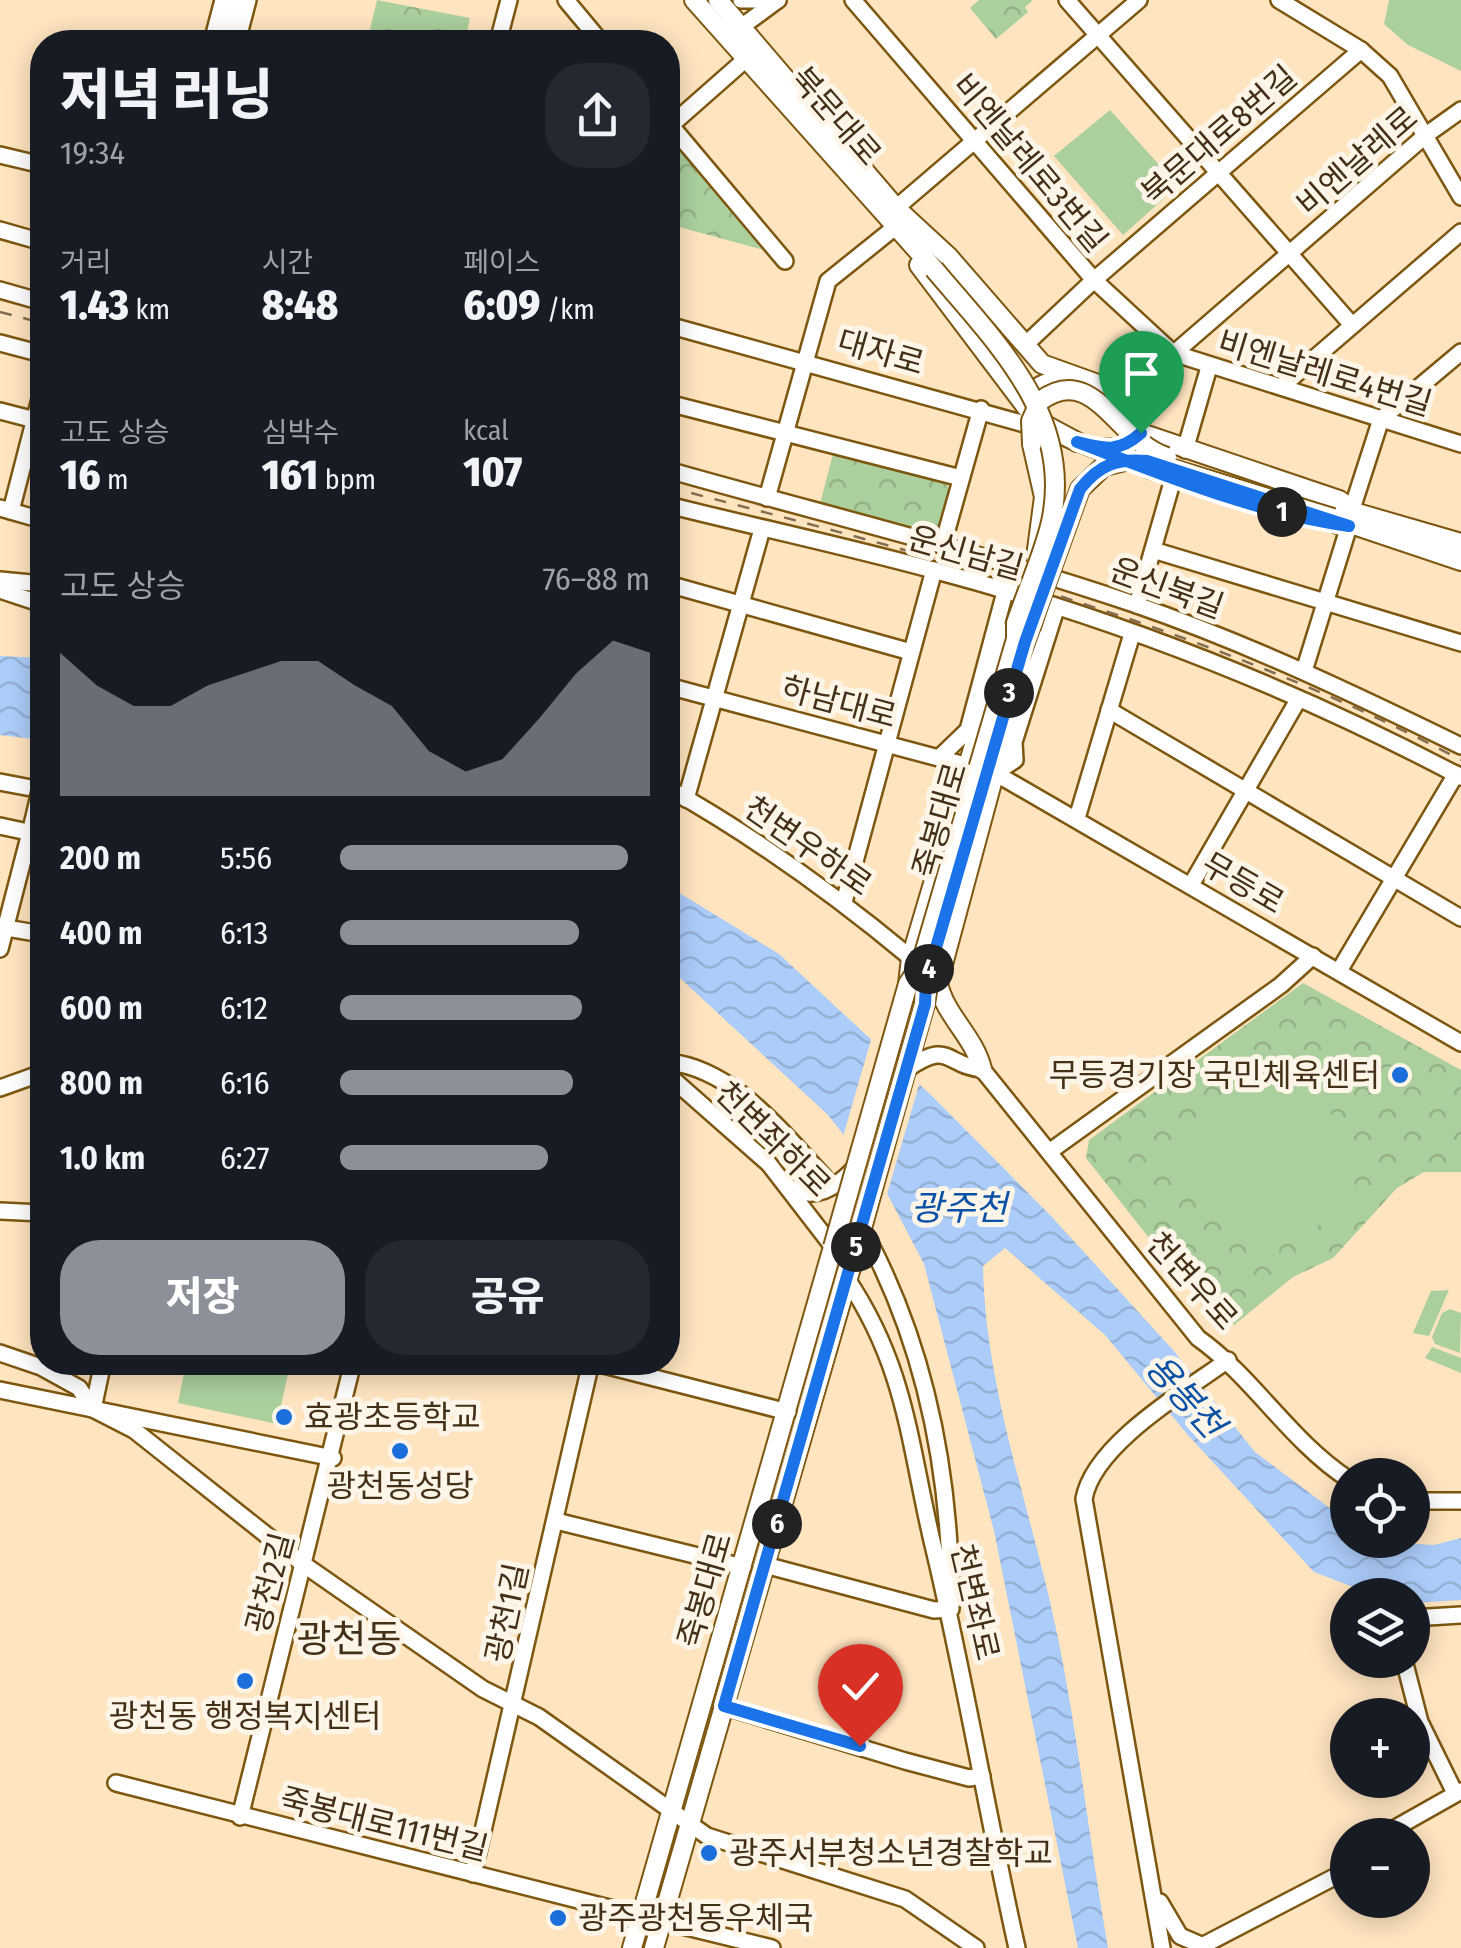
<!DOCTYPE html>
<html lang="ko">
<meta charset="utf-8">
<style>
:root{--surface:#171b24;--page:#242831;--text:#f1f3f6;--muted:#9ea1a6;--accent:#8c9099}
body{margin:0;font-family:"Fira Sans Condensed","Noto Sans KR",sans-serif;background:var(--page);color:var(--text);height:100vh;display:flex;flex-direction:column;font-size:38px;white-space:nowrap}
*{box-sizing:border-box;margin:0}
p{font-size:32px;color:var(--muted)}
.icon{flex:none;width:55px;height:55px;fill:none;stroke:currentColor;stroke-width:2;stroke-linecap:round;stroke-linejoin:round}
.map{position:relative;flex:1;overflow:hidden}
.drawer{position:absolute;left:30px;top:30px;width:650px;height:1345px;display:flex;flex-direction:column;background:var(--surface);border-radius:40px;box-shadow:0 5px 25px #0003}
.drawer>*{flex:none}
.controls{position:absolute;left:1330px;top:1458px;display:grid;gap:20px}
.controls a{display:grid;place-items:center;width:100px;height:100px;border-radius:50%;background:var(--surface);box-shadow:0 5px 25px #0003;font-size:50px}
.pin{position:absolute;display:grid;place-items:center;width:85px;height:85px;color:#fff;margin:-102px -42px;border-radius:50% 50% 50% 0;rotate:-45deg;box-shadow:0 0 10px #0007}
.pin .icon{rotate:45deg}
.km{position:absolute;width:50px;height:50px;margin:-25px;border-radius:50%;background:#222;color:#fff;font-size:28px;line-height:50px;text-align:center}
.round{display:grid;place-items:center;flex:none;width:105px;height:105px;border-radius:40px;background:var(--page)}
.overview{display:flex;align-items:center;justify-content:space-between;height:170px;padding:0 30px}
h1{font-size:55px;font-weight:800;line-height:75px}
.stats{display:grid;grid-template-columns:repeat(3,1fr);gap:15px;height:170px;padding:10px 30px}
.stats div{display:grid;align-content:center}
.stats b{font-size:42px;font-weight:800}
.stats small{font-size:28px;font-weight:400}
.stats p{font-size:28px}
.chart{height:280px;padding:20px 30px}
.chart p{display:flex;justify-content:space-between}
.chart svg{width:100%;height:180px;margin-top:10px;fill:var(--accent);opacity:.7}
.button{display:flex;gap:20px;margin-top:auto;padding:20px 30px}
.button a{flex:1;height:115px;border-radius:40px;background:var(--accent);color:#fff;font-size:40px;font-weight:800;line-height:115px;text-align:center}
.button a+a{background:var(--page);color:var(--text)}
ul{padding:0 30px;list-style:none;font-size:32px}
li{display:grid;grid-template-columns:160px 120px 1fr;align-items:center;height:75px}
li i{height:25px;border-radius:12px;background:var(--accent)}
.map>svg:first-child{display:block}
</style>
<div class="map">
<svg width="1461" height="1948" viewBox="0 0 1461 1948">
<defs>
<pattern id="park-crowns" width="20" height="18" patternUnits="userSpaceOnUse" patternTransform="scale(2.5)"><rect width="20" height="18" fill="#abcf9d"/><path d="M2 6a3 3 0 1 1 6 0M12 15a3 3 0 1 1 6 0" fill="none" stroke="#94b286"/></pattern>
<pattern id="water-waves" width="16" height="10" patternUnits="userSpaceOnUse" patternTransform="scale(2.5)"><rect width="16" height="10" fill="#acccf9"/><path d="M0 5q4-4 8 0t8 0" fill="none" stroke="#95b0d5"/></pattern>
</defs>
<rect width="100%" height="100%" fill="#fee4bf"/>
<g fill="url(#park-crowns)">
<polygon points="377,0 470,18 465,42 367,42"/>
<polygon points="979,0 1033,0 1025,7 1028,12 996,39 970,8"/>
<polygon points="677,136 771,252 668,224 668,171"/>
<polygon points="834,450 945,481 949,488 935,536 820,504"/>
<polygon points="1303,983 1461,1070 1461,1172 1424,1172 1397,1188 1333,1258 1293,1277 1234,1325 1205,1309 1086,1158 1089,1140"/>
</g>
<g fill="#abcf9d">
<polygon points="1389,0 1461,0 1461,71 1408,45 1384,24"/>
<polygon points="1110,110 1178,186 1123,235 1054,156"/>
<path d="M1279 1046 1320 1060 1317 1072 1359 1197C1291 1266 1194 1233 1172 1142L1267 1071Z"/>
<polygon points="1449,1290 1429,1336 1413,1333 1431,1291"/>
<polygon points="1450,1309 1461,1313 1460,1353 1435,1344 1432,1337 1442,1313"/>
<polygon points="1432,1347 1461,1358 1461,1373 1425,1358"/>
<polygon points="186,1363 257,1363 289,1369 277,1424 178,1403"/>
</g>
<g fill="url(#water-waves)">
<polygon points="0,656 42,658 42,740 0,735"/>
<path d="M668 886 779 954 932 1096 1051 1216 1173 1350 1255 1452 1347 1521 1348 1540 1434 1545 1461 1538V1600L1413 1603 1412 1595H1374L1314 1572 1187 1434 1105 1335 1005 1248 983 1266C985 1387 1030 1507 1055 1624 1078 1731 1089 1841 1108 1948H1078L994 1531 924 1264 881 1182 828 1115 668 967Z"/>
</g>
<polygon fill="#fee4bf" points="873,1033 921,1078 885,1201 842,1140"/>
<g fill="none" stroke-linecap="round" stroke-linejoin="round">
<defs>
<g id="minor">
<polyline points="566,0 601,42"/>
<polyline points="741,0 778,0"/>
<polyline points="853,0 1094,280 1173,353 1461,444"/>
<polyline points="1067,0 1352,325"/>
<polyline points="1279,0 1361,50 1390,76 1461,197"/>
<polyline points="733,33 778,0"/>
<polyline points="212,42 223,0"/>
<polyline points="225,42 235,0"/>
<polyline points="237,42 248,0"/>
<polyline points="498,42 509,0"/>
<polyline points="668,122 785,261"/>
<polyline points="669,132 670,126 746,59"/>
<polyline points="0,155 42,165"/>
<polyline points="896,208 1139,0"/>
<polyline points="0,230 42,242"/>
<polyline points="0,290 42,302"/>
<polyline points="668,325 1039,428"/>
<polyline points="0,343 42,354"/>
<polyline points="1025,345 1094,280 1361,50"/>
<polyline points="1281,387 1461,232"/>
<path d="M1023 402C1052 355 1101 398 1142 381L1426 135 1461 110"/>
<polyline points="668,403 961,478"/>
<polyline points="0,411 35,420"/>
<polyline points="1066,438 1128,462"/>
<polyline points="1100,448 1128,446 1141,433 1137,402 1142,381"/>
<polyline points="1185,450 1209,367"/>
<path d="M668 470C823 514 981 552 1134 604 1247 643 1354 694 1461 746"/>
<polyline points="1150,470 1295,515"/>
<polyline points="767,498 828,281 894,228"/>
<path d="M668 505C756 527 845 546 933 570 1114 618 1295 689 1461 777"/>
<polyline points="0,508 42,520"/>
<polyline points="1352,509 1381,419 1461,352"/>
<polyline points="11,511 42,391"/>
<polyline points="943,544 981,409"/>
<polyline points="1153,550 1461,643"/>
<polyline points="0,580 42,584"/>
<polyline points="668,584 911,652"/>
<polyline points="0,590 42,604"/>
<polyline points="1137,605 1173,479"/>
<polyline points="1304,671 1349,526 1337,525"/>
<polyline points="668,686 995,773 1461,1043"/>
<polyline points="1109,710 1461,918"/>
<polyline points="940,757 968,730 1005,592"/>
<polyline points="995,773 1015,760 1014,742 1056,609"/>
<polyline points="0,782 42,790"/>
<path d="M668 788C755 837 834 894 911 958"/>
<polyline points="686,799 762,529"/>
<polyline points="1077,818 1132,634"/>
<polyline points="0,826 42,835"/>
<polyline points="1191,885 1298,700"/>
<polyline points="844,902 934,570"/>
<polyline points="0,927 42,934"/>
<polyline points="0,949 33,821"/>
<polyline points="1339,971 1456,774"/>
<path d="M668 1062C733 1068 783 1133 825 1178"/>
<path d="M907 1069C951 1039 945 1066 982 1069L1198 1338C1254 1378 1290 1441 1348 1479"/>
<polyline points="668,1075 769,1164 833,1247"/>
<polyline points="0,1088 42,1073"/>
<polyline points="1049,1152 1281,985 1313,956"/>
<path d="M789 1187C815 1202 836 1187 854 1169"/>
<polyline points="0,1211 42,1213"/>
<path d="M847 1279C907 1369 909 1444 933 1545 965 1678 987 1814 1017 1948"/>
<polyline points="0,1353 41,1367 79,1388 93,1409 134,1430 303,1564 483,1689 539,1717 707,1836 905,1899 976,1948"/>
<polyline points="592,1362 788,1412"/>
<polyline points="0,1390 333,1458"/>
<polyline points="93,1409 103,1362"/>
<polyline points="1412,1501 1461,1501"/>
<polyline points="556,1521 743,1567"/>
<path d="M765 1565 934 1610 951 1609C951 1482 929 1358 871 1245"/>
<polyline points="1412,1618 1461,1615"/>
<polyline points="1404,1660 1420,1722 1455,1793"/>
<polyline points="723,1706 905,1761 969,1778 982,1776"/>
<polyline points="116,1783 641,1916"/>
<polyline points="240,1817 353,1362"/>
<polyline points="1383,1835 1461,1791"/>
<polyline points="473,1874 591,1362"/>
<polyline points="1160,1902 1180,1936 1203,1946"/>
<polyline points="662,1921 772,1948"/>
<path d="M1162 1948 1084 1499C1093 1445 1185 1391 1228 1360"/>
<polyline points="1198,1948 1348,1870"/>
</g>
<g id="major">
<polyline points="694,0 934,269"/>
<polyline points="718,0 903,216"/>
<polyline points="896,208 948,256 1042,364 1095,383 1141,433 1339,500 1352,509"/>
<polyline points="919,265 1036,420 1077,442"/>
<polyline points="1032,444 1044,497 1036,557"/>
<polyline points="1340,508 1461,543"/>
<polyline points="1333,518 1461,561"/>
<path d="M938 983C945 1016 974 1036 982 1069"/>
<polyline points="908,984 911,958 1006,637 1016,623"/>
<polyline points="901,1088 925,1004 938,983 1032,634"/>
<polyline points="632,1948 833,1247"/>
<polyline points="654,1948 850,1271"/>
</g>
</defs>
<use href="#minor" stroke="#7d5710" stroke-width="20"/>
<use href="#major" stroke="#7d5710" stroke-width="22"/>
<use href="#minor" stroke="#fff" stroke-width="15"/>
<use href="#major" stroke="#fff" stroke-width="18"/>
<g stroke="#826e50" stroke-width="2.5" stroke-dasharray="12 12" stroke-linecap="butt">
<polyline points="0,312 42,323"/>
<path d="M668 487C940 558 1211 627 1461 760"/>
</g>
<defs>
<polyline id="minor-bridge" points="33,821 42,782"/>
<g id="major-bridge">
<path d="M1032 444 1031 421 1040 401C1094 361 1117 442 1167 457"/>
<polyline points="1020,656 1080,489 1104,466 1129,460 1147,461 1333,518"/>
<polyline points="925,1004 932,960"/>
<path d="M833 1247 908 984 921 964 1016 639V623C1027 590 1043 556 1051 522 1074 416 995 342 934 269"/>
<polyline points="850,1271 901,1088"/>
</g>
</defs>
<use href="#minor-bridge" stroke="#7d5710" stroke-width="20" stroke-linecap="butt"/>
<use href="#major-bridge" stroke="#7d5710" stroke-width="22" stroke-linecap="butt"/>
<use href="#minor-bridge" stroke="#fff" stroke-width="15"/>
<use href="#major-bridge" stroke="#fff" stroke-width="18"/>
</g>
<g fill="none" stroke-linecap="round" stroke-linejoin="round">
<defs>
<path id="route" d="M860 1746 724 1706 925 1004 926 982 1025 642 1080 489C1099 465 1117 458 1147 461L1349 526C1256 513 1164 475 1077 442 1104 449 1119 453 1141 433"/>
</defs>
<use href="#route" stroke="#fff" stroke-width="20"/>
<use href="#route" stroke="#1a73e8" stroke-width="12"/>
</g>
<g fill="#1c6fda" stroke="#fdf5e8" stroke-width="4">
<circle cx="1400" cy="1075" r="10"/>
<circle cx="284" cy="1417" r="10"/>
<circle cx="400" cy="1451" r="10"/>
<circle cx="245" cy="1681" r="10"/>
<circle cx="709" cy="1853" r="10"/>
<circle cx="558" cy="1918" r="10"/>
</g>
<g text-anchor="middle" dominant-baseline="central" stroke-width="10" stroke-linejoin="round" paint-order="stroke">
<g font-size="32" fill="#423117" stroke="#fdf5e8">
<text transform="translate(836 116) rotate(49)">북문대로</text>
<text transform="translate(1219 135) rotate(-41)">북문대로8번길</text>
<text transform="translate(1357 161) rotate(-41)">비엔날레로</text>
<text transform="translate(1030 163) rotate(50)">비엔날레로3번길</text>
<text transform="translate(881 352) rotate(16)">대자로</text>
<text transform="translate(1325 373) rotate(17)">비엔날레로4번길</text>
<text transform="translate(966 553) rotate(16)">운신남길</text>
<text transform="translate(1167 588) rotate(20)">운신북길</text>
<text transform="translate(839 702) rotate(15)">하남대로</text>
<text transform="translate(940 820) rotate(-74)">죽봉대로</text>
<text transform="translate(808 846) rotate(35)">천변우하로</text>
<text transform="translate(1243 883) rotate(30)">무등로</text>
<text transform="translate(773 1139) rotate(45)">천변좌하로</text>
<text transform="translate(1192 1281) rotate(48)">천변우로</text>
<text transform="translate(270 1583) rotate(-75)">광천2길</text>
<text transform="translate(705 1590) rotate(-74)">죽봉대로</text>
<text transform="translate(975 1602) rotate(77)">천변좌로</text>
<text transform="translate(507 1613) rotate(-78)">광천1길</text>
<text transform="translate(384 1824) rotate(14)">죽봉대로111번길</text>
</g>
<g font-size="32" fill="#423117" stroke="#fdf5e8" text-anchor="start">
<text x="1380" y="1075" text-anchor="end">무등경기장 국민체육센터</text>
<text x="304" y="1417">효광초등학교</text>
<text x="400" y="1486" text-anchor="middle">광천동성당</text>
<text x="245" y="1716" text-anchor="middle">광천동 행정복지센터</text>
<text x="729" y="1853">광주서부청소년경찰학교</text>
<text x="578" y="1918">광주광천동우체국</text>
</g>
<g font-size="35" font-style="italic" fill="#0b51a6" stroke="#fdf5e8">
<text x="959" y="1208">광주천</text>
<text transform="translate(1185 1396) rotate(48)">용봉천</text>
</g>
<g font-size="38" fill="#423117" stroke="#fdf5e8">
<text x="349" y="1639">광천동</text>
</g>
</g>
</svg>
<div class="controls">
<a><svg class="icon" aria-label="locate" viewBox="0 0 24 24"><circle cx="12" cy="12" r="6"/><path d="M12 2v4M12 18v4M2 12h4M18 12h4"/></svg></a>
<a><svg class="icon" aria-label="layers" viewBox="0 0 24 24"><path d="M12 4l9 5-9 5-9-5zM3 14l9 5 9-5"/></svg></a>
<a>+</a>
<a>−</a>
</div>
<div class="pin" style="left:1141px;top:433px;background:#1e9e55"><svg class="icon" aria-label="arrive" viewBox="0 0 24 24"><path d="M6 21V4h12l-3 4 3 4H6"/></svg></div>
<div class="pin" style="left:860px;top:1746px;background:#d93025"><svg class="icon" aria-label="check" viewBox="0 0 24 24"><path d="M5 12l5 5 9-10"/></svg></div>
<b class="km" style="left:1282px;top:512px">1</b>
<b class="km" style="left:1009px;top:693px">3</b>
<b class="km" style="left:929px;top:969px">4</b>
<b class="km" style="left:856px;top:1247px">5</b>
<b class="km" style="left:777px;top:1524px">6</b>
<section class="drawer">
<div class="overview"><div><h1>저녁 러닝</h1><p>19:34</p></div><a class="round"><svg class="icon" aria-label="share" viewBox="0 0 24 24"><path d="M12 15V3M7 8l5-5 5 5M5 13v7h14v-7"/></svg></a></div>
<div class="stats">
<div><p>거리</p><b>1.43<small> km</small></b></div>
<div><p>시간</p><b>8:48</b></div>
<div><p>페이스</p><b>6:09<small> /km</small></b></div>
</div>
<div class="stats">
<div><p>고도 상승</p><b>16<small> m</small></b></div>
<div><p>심박수</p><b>161<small> bpm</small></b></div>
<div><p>kcal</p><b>107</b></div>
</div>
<div class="chart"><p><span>고도 상승</span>76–88 m</p>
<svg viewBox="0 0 160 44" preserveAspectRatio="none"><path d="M0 44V9L10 17L20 22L30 22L40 17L50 14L60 11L70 11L80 17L90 22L100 33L110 38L120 35L130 25L140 14L150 6L160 9V44z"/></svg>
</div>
<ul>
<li><b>200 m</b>5:56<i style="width:93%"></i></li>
<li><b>400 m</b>6:13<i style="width:77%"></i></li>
<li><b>600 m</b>6:12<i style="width:78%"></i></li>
<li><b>800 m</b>6:16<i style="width:75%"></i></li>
<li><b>1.0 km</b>6:27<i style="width:67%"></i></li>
</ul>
<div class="button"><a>저장</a><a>공유</a></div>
</section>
</div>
